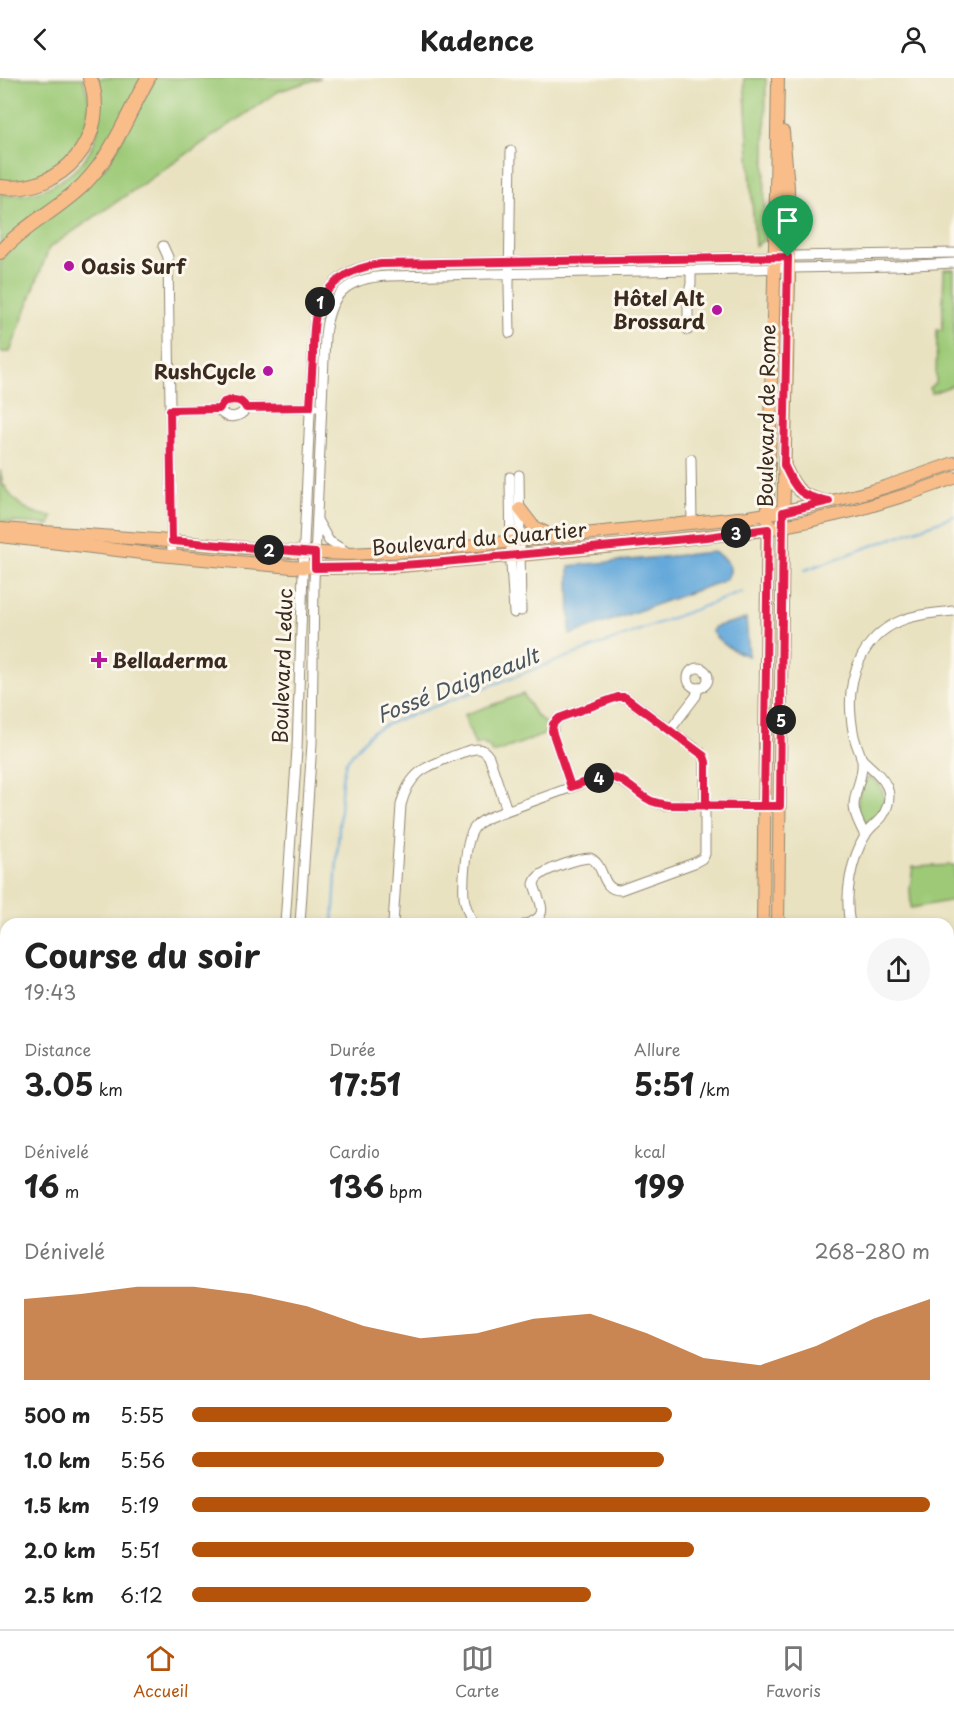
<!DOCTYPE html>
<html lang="fr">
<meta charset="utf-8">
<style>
:root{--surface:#fff;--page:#f6f6f6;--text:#222;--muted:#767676;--line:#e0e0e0;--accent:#b45309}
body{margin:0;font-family:"Playpen Sans",sans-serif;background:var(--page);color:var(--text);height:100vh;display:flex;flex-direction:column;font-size:22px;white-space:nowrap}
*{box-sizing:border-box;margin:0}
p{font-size:20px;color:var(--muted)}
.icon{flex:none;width:33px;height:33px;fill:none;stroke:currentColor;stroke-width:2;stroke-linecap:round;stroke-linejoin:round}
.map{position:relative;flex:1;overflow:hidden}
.details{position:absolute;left:0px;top:840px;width:954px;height:711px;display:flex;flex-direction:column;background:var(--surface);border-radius:18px 18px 0 0;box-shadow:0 3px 9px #0003}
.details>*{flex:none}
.pin{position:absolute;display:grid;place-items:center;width:51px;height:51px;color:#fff;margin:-62px -26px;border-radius:50% 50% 50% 0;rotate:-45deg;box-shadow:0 0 6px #0007}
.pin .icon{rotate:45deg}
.km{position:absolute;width:30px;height:30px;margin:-15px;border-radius:50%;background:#222;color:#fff;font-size:16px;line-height:30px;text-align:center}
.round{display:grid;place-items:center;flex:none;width:63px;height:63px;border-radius:32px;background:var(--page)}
.overview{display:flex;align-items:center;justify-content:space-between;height:102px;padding:0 24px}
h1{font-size:33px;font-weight:700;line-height:45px}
.metrics{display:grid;grid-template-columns:repeat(3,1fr);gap:9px;height:102px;padding:6px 24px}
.metrics div{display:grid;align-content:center}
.metrics b{font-size:30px;font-weight:700}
.metrics small{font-size:16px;font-weight:400}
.metrics p{font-size:16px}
.chart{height:168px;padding:12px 24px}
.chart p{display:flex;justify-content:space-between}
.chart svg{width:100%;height:108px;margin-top:6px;fill:var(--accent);opacity:.7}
ul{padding:0 24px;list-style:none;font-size:20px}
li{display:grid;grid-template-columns:96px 72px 1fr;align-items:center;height:45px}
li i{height:15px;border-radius:8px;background:var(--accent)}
header{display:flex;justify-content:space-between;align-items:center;height:78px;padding:0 24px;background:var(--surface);font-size:27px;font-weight:700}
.tab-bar{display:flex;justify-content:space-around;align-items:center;height:84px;border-top:2px solid var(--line);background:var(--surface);font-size:16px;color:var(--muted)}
.tab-bar a{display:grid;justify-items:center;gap:3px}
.tab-bar .on{color:var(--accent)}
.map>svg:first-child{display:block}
</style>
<header><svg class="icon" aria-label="back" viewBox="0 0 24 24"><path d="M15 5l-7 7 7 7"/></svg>Kadence<svg class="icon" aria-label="person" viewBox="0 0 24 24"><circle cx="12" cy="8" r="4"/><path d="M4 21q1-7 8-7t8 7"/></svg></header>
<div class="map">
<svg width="954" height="1551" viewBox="0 0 954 1551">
<rect width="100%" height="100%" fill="#fbf7ec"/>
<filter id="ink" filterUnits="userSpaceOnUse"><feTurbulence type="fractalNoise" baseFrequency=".0167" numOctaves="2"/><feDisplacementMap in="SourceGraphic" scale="12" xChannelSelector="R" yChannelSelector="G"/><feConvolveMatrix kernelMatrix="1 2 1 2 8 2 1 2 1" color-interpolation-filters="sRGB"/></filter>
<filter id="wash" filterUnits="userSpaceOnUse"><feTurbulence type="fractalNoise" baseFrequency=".008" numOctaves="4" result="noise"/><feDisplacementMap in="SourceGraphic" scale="24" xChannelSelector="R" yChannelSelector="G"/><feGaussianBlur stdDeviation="1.35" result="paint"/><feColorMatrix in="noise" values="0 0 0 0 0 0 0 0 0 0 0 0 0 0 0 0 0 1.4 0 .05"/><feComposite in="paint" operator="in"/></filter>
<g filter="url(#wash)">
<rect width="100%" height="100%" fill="#e9e2c1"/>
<g fill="#9eca78" stroke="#6c7a4b" stroke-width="1.5">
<polygon points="0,0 83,0 89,22 88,41 75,74 42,100 0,106"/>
<path d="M96 0H143L106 70 88 95 0 169V116C41 122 86 96 97 55 98 49 98 42 99 36 101 23 101 13 96 0Z"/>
<polygon points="155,0 321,0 279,13 49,170 10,274 0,274 0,183 19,162 107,87"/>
<polygon points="744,0 766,0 764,162 755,168"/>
<polygon points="944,191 954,191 954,307 932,315 929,310 936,304 937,252 942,252"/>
<path d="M0 392 2 402 0 403 3 408H5C14 426 32 437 52 438L50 447 0 443Z"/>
<polygon points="523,616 535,636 546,646 546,656 493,675 489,669 482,665 475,667 464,637"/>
<path d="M869 699C881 704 888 719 882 732 879 738 873 742 868 746 863 741 859 736 858 730 857 719 861 704 869 699Z"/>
<polygon points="954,787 954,822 911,830 910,810 913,789"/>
<polygon points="954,915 954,976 948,975 948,920"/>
<polygon points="191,1545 223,1545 222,1551 192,1551"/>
</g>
<g fill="#65a9da" stroke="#506a7c" stroke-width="1.5">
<path d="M713 474C726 480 738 492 723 503L570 557 569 488Z"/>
<path d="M746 541 749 578C733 573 722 567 712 554L713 550 717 548Z"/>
</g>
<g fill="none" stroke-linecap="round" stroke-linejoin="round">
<g stroke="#65a9da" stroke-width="2">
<polyline points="805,492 954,438"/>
<polyline points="333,846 342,701 346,684 359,668 373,653 392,644 742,514"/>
<polyline points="0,963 6,963"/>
</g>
</g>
</g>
<g filter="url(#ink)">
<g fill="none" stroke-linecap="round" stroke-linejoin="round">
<defs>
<g id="minor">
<polyline points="163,168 168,179 172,478"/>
<polyline points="688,252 688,218 691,206 691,192"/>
<polyline points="510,255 509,208 511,73"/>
<path d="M246 330C240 341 225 342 219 331L224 324C233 321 242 321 246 330L314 329"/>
<polyline points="170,332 219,331"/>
<polyline points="691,381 692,445"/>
<polyline points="519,397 521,533"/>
<polyline points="510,399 511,486 514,535"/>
<polyline points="317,442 329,463 347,474"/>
<circle cx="698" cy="600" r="10"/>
<polyline points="670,652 696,618 698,610"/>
<path d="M865 758C861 748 854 738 854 728 854 712 864 699 862 683 861 677 858 671 856 665 853 657 852 648 851 638 847 600 862 559 900 543 917 536 936 535 954 533"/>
<path d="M285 846 297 671 304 465 314 248C319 211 343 189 381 186L954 175"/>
<path d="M300 846 312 665 314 504 325 258C329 216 346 200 388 198L895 188 954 185"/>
<path d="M393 846 401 727C404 715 410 702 420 694 427 688 469 670 478 671 484 671 486 675 489 679L507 732"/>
<path d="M473 846C469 837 465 828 464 819 463 803 465 761 475 749 480 743 487 740 495 737L594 701C626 692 635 722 664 727L780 728"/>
<path d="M526 846C552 837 539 826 534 806 536 801 535 801 539 798 547 791 579 780 590 780 606 787 600 812 620 812L694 785 703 780 705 776V681L700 674 625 619H618L559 640 553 646V656L571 709"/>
<path d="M850 846C844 817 851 781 866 756 870 749 877 745 882 739 900 711 880 698 862 681"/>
<polyline points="948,914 954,909"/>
<polyline points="948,978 954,979"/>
<polyline points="948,1111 954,1109"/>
<polyline points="948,1283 954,1299"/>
<polyline points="948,1328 954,1326"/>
<polyline points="305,1545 316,1550 333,1545"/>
<polyline points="722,1545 724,1551"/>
<polyline points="234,1551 235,1545"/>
<polyline points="246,1551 247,1545"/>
<polyline points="691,1551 709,1545"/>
</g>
<g id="major">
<path d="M786 391C796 412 801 418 825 423"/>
<polyline points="520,431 533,448 553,459"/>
<path d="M1 451 157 462 292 474 349 476 429 472 748 439C791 432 833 424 875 412 902 404 928 394 954 385"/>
<polyline points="0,458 159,477 292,489 326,490 389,489 626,467 756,453 809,443 857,432 909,416 954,400"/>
<polyline points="763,846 768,420 775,168 778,0"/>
<polyline points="778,846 783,448 789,202 788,109 783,54"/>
<polyline points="834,1545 835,1551"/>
<polyline points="849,1545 850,1551"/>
</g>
<g id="highway">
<path d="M0 109C62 117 111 59 90 0"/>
<path d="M0 174C25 147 57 132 83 107 113 77 128 36 148 0"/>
<polyline points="0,990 6,992"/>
<polyline points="0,1017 6,1014"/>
</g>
</defs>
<use href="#minor" stroke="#928670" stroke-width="11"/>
<use href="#major" stroke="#928670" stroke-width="14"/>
<use href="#highway" stroke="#928670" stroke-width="16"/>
<use href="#minor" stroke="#fff" stroke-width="9"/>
<use href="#major" stroke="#f8bd89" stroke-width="12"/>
<use href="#highway" stroke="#f8bd89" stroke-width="14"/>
<g stroke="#3b2a1e" stroke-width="2">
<polyline points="948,1383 954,1380"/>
<polyline points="494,1551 510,1545"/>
</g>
</g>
</g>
<g fill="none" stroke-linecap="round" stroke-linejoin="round" filter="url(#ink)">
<defs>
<path id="route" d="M788 179 381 186C351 189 323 206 316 237 313 250 313 264 313 278 312 295 311 312 310 329L246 330C242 321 233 321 224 324L219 331 170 332 172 463 315 475V490L376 489 444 484 707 459 768 451 764 728C733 728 701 727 669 727 661 726 653 725 646 720 634 713 624 700 609 699 596 698 583 705 571 709L552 653 553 646 559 640 618 619H625L704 678 706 684V728H753C762 728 771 728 780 728L783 434 829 423C799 418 797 414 784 387L788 179"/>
</defs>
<use href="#route" stroke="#fff" stroke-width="12"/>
<use href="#route" stroke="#e11d48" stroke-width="8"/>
</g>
<g fill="#b5179e" stroke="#fbf7ec" stroke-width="2">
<circle cx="69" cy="188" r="6"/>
<circle cx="717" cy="232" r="6"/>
<circle cx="268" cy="293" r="6"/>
<path d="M96 573h6v6h6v6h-6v6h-6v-6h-6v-6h6z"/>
</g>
<g text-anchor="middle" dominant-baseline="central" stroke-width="6" stroke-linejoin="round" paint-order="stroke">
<g font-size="20" font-weight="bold" fill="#3b2a1e" stroke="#fbf7ec" text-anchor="start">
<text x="81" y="188">Oasis Surf</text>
<text x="705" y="220" text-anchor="end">Hôtel Alt<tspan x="705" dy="23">Brossard</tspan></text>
<text x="256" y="293" text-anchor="end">RushCycle</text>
<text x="112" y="582">Belladerma</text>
</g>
<g font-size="20" fill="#3b2a1e" stroke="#fbf7ec">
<text transform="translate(766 338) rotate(-89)">Boulevard de Rome</text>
<text transform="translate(479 460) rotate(-5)">Boulevard du Quartier</text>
<text transform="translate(282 588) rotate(-88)">Boulevard Leduc</text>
</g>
<g font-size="21" font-style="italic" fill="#4a5660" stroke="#fbf7ec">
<text transform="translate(457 606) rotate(-21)">Fossé Daigneault</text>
</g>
</g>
</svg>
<div class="pin" style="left:788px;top:179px;background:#1e9e55"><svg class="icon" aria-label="arrive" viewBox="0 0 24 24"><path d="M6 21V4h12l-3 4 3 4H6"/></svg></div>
<b class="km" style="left:320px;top:224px">1</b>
<b class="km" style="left:269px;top:472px">2</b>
<b class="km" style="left:736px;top:455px">3</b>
<b class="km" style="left:599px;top:700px">4</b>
<b class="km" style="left:781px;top:642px">5</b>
<section class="details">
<div class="overview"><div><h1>Course du soir</h1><p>19:43</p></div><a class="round"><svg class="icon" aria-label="share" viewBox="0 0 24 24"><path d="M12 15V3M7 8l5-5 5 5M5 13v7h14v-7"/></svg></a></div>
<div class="metrics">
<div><p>Distance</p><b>3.05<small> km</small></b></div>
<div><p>Durée</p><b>17:51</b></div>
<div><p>Allure</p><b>5:51<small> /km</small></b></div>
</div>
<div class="metrics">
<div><p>Dénivelé</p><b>16<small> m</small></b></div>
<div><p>Cardio</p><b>136<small> bpm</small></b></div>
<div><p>kcal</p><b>199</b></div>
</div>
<div class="chart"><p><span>Dénivelé</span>268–280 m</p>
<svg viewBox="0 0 160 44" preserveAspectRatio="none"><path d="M0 44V11L10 9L20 6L30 6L40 9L50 14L60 22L70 27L80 25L90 19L100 17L110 25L120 35L130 38L140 30L150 19L160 11V44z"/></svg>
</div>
<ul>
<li><b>500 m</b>5:55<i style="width:65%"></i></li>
<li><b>1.0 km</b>5:56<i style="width:64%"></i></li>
<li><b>1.5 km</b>5:19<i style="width:100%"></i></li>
<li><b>2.0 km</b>5:51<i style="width:68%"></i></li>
<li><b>2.5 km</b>6:12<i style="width:54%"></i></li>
</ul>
</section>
</div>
<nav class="tab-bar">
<a class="on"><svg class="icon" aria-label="home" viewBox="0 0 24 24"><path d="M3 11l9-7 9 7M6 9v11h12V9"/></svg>Accueil</a>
<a><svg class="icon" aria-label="map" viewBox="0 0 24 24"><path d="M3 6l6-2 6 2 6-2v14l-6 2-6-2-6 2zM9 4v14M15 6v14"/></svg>Carte</a>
<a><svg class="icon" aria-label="saved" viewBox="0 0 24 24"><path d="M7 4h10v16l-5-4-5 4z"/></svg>Favoris</a>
</nav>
